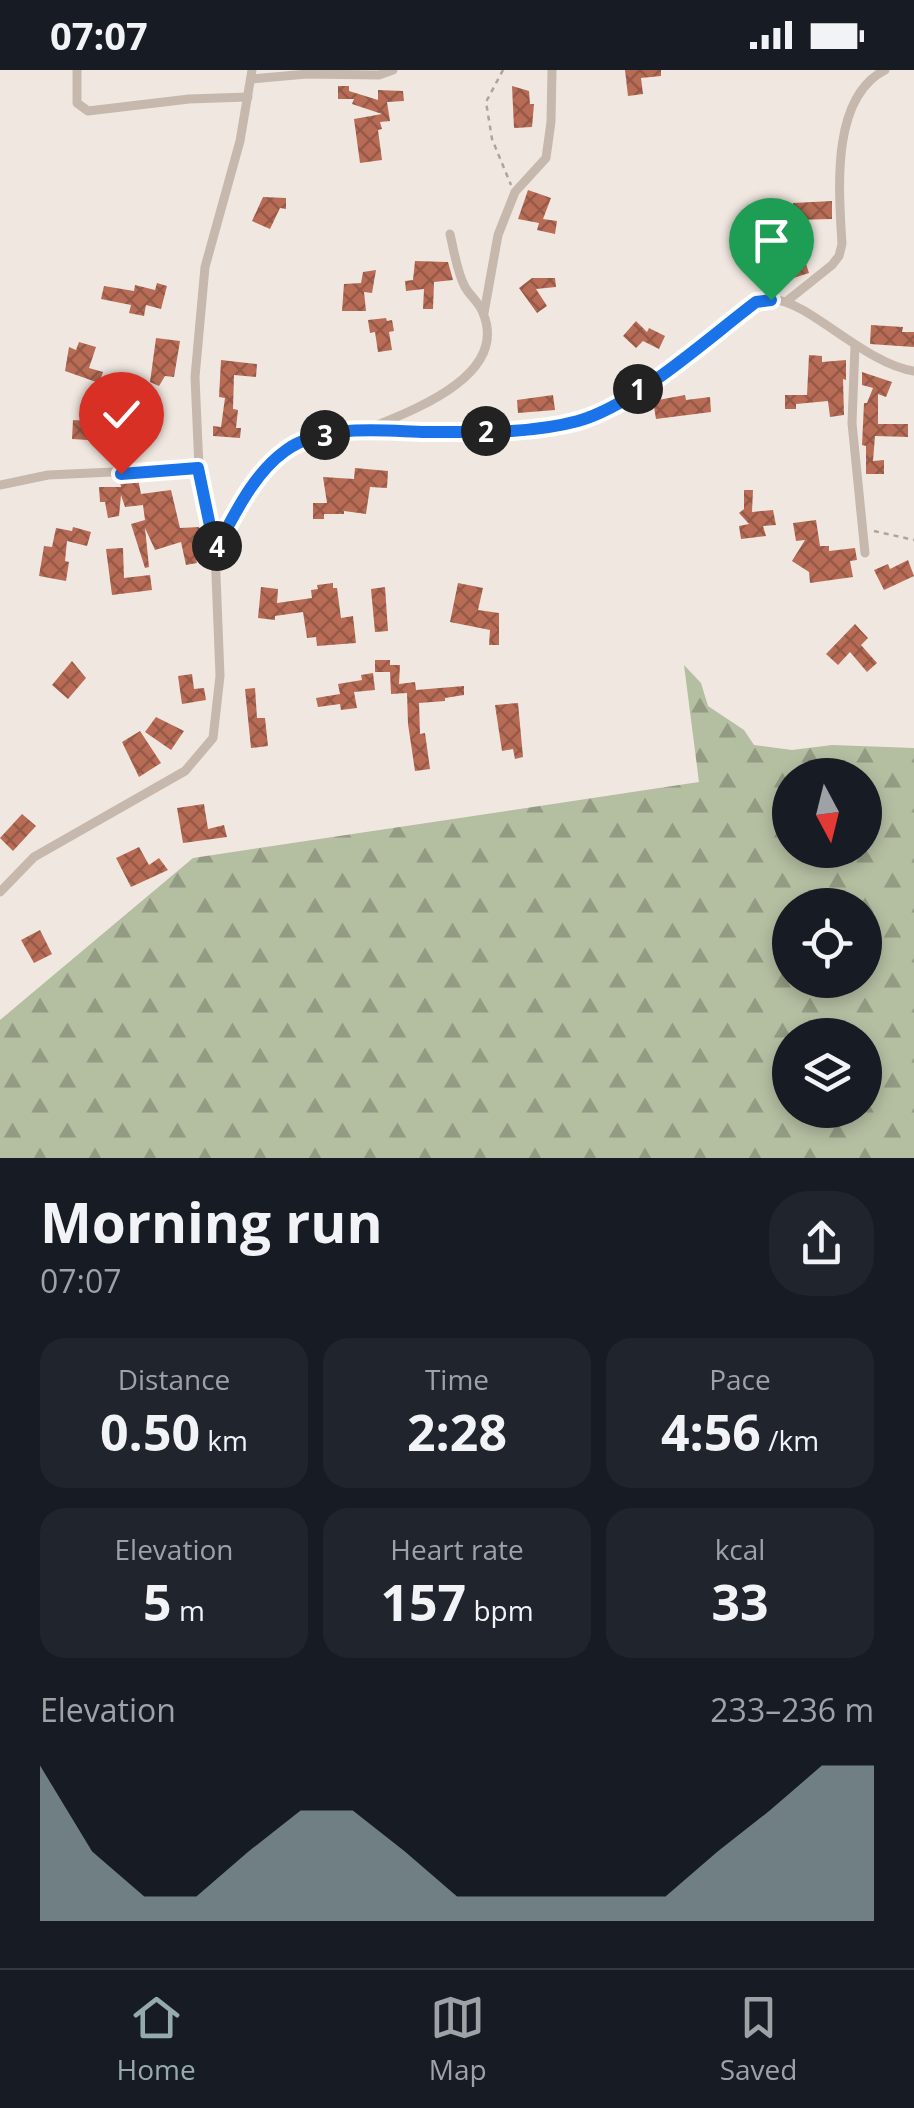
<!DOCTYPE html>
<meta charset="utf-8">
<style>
:root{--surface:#171b24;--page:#20242c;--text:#f1f3f6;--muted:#9ea1a6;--line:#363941;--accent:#95aaad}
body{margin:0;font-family:"Open Sans",sans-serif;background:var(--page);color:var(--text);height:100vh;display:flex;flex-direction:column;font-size:38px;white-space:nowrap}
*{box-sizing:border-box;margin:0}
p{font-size:32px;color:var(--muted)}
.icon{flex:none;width:55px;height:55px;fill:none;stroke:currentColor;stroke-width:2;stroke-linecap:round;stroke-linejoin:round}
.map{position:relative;height:1088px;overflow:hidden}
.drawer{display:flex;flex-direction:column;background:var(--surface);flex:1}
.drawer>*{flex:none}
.needle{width:65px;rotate:173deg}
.buttons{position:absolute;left:772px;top:688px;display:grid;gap:20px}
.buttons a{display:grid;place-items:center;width:110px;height:110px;border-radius:50%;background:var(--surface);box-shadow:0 5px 15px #0003;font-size:50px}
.pin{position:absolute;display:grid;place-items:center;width:85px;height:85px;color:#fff;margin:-102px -42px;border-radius:50% 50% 50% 0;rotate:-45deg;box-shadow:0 0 10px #0007}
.pin .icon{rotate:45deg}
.km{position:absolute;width:50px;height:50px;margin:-25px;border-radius:50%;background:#222;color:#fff;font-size:28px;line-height:50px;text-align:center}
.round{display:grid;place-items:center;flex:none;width:105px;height:105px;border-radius:40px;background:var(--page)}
.head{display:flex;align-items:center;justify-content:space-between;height:170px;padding:0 40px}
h1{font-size:55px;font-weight:700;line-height:75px}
.stats{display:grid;grid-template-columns:repeat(3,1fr);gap:15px;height:170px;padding:10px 40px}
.stats div{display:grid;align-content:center;border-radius:25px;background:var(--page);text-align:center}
.stats b{font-size:50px;font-weight:700}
.stats small{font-size:28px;font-weight:400}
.stats p{font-size:28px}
.chart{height:280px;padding:20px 40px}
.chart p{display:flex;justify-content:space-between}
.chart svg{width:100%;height:180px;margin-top:10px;fill:var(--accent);opacity:.7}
.status{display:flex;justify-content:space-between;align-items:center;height:70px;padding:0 50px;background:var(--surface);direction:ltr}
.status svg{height:28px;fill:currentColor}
.tabs{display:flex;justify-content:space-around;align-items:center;height:140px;border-top:2px solid var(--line);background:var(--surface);font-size:28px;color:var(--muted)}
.tabs a{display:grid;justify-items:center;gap:5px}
.tabs .selected{color:var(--accent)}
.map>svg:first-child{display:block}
</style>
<div class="status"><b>07:07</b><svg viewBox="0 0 49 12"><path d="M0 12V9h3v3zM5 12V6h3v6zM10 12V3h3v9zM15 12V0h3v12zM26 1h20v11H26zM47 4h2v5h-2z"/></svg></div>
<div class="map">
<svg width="914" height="1088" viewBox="0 0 914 1088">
<defs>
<pattern id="forest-firs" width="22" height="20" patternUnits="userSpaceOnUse" patternTransform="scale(2.5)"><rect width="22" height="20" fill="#b4bea1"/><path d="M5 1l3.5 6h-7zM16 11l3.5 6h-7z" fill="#939b83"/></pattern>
<pattern id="building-cross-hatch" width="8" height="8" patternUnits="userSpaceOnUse" patternTransform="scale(2.5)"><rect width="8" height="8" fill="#b86c56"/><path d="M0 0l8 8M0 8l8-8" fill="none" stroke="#965947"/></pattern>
</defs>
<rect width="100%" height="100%" fill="#f0e8e0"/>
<path fill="url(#forest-firs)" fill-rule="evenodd" d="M684 595 701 613 708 636 744 660 754 675 792 680 832 675 914 678V1088H0V950L193 788 699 712ZM790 705H865V780H790ZM790 835H865V910H790ZM865 965V1040H790V965Z"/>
<g fill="url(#building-cross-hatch)">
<polygon points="625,0 661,0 661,6 641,8 643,24 628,26"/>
<polygon points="338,16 349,16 349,21 378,30 378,20 403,21 404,31 387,32 390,51 380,52 382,59 378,60 382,90 360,93 354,49 382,44 352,34 354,29 338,29"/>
<polygon points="512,16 529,21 530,34 534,34 532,57 514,58"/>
<polygon points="528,120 551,128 543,149 557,151 555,164 537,160 539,153 518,149"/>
<polygon points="263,127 286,128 286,139 280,138 270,159 252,151"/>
<polygon points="832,131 832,149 794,150 793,133"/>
<polygon points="802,182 809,203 784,211 779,195 790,191 788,187"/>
<polygon points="415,191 448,192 453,210 434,212 433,239 423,239 424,219 406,221 405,211 413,210"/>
<polygon points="376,200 372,223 364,222 366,241 342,241 344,214 361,213 363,202"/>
<polygon points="532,208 555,208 556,217 536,219 547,236 537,243 519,218"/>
<polygon points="157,213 167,216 161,239 146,235 144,246 129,243 131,235 101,229 104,216 134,221 135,215 155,220"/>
<polygon points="386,248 387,251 392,250 394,261 389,262 392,280 378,282 375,262 370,263 368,250"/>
<polygon points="636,251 647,262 649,258 665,266 659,279 643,271 636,278 623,266"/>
<polygon points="871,255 903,257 902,262 914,262 914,277 870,274"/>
<polygon points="156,268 180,271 174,307 165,306 159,316 150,312"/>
<polygon points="79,272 96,277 89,298 103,302 99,313 65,301 69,277 76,280"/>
<polygon points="809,285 822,286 822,292 846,290 846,310 843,309 844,345 830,347 828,331 796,334 796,339 785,339 785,325 807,325"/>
<polygon points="221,290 257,294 256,307 234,305 233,339 238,340 236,358 241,358 240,368 213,366 213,356 221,357 225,328 219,327"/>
<polygon points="862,302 892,312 886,327 878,324 878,354 908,354 908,367 875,366 873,391 884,390 884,404 866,404 866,376 862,375 864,333 867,333 873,318 862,315"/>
<polygon points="553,325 555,340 518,343 517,330"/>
<polygon points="685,325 686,330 710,327 711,342 656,349 653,331"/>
<polygon points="88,348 100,349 100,352 105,353 104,371 72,369 73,350 87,351"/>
<polygon points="355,398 388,401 387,418 370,417 366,444 344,441 344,444 324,444 324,449 313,449 313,433 327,433 323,407 354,409"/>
<polygon points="138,409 141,424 171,420 180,458 199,457 202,486 196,488 197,493 186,495 181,472 155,480 145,458 149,497 145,498 131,454 145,450 143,435 125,437 121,425 119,446 108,448 105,432 100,432 99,417 121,417 120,412"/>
<polygon points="744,420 753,420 752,442 773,440 776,455 763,456 766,466 741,469 739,456 749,454 739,443 744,439"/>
<polygon points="816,450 820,476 829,476 829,481 855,478 857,490 850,491 853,507 810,513 809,502 792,491 805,470 796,471 793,453"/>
<polygon points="73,457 91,462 87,476 67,471 65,491 69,492 66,511 39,506 44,476 52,477 56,458 72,461"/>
<polygon points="123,478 124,508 150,505 152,520 112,525 106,479"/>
<polygon points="908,490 914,506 884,520 874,500 888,494 890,499"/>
<polygon points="333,513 333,518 337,518 341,548 353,546 356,573 317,576 316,567 307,568 303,542 275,546 275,550 258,548 261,517 278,519 277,533 312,528 311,520 318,519 317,515"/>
<polygon points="458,513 483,518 478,540 499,543 499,575 489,575 490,560 450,552"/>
<polygon points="385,517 388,561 375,562 371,519"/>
<polygon points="855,554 868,568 861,575 877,593 867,602 850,582 838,595 826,584"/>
<polygon points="375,590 390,590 390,595 400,595 399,614 415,612 416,620 464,616 464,625 445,628 445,631 419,633 420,664 425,663 430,699 415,701 408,654 407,623 391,624 390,602 375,602"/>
<polygon points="72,591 86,608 68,629 52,615"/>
<polygon points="373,603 375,620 354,622 357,638 341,640 340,634 318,637 316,628 340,624 338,614 362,610 361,605"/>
<polygon points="192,604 194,619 204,618 206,630 182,634 178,606"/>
<polygon points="255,618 257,648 265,648 268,676 251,678 245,619"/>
<polygon points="518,633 523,687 515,689 513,679 502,681 495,635"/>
<polygon points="156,647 184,661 171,680 145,662"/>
<polygon points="140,661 161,693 139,707 122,672"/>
<polygon points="204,734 208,759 224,755 227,767 183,773 177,738"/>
<polygon points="22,744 36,756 13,781 0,768"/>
<polygon points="139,777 149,795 159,788 168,800 131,817 116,788"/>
<polygon points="40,860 52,884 34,893 21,870"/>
</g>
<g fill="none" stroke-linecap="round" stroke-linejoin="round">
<g stroke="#b3a397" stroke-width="2.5" stroke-dasharray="5 5" stroke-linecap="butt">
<polyline points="503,0 486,32 492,69 511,115"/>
<polyline points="874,461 914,470"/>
</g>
<g stroke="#c7b8ad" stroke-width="9">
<polyline points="77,0 77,33 88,41 189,29 248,27"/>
<polyline points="251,9 307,4 379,5 393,0"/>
<path d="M787 231 832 195 839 186 842 174C839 122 830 28 885 0"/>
<polyline points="484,243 498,165 515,122 546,88 551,52 552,0"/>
<polyline points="855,276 852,353 865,483"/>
<path d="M370 358C414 340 509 305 483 243 480 233 470 226 465 217 457 202 454 181 450 164"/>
<polyline points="0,415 48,405 199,398"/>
<path d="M215 480C233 446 253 405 284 381 342 338 504 377 583 349 635 331 738 230 774 230 807 230 865 294 914 301"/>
<polyline points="0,822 34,787 185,701 213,668 220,606 215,480 199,398 195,307 205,197 240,71 252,0"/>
</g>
</g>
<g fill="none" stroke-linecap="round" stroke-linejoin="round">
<defs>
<path id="route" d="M121 404 198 398 215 480C234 446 253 404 285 381 323 353 382 361 426 362 476 362 530 364 578 351 635 335 707 269 756 232L771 230"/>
</defs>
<use href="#route" stroke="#fff" stroke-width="20"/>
<use href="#route" stroke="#1a73e8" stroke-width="12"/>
</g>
</svg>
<div class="buttons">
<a><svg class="needle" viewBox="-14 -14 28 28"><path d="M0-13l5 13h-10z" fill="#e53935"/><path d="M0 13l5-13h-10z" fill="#9ea1a6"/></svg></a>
<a><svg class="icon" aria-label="locate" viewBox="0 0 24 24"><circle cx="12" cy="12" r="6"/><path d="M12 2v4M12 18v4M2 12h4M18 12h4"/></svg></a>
<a><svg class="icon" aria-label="layers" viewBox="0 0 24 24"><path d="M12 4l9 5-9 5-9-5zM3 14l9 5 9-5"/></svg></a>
</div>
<div class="pin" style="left:771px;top:230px;background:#1e9e55"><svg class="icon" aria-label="arrive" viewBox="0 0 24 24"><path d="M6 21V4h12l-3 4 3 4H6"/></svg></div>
<div class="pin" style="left:121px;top:404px;background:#d93025"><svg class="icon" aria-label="check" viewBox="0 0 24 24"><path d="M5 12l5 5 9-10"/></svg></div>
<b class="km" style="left:638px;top:319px">1</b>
<b class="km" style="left:486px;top:361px">2</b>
<b class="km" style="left:325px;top:365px">3</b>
<b class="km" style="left:217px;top:476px">4</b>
</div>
<section class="drawer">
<div class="head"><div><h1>Morning run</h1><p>07:07</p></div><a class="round"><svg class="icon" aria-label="share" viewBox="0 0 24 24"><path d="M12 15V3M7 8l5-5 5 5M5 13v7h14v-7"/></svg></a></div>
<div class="stats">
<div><p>Distance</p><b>0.50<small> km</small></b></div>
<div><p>Time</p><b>2:28</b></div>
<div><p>Pace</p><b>4:56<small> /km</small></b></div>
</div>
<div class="stats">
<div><p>Elevation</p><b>5<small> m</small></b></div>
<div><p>Heart rate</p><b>157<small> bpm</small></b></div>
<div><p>kcal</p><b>33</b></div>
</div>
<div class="chart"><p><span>Elevation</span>233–236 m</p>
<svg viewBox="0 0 160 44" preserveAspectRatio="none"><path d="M0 44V6L10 27L20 38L30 38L40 27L50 17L60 17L70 27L80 38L90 38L100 38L110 38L120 38L130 27L140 17L150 6L160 6V44z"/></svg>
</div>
</section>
<nav class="tabs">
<a class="selected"><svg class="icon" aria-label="home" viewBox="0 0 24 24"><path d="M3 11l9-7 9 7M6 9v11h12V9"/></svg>Home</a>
<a><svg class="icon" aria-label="map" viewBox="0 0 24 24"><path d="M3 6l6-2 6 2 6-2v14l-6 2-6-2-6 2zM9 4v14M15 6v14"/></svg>Map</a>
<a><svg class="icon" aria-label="saved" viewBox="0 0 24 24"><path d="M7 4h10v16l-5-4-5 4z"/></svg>Saved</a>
</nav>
